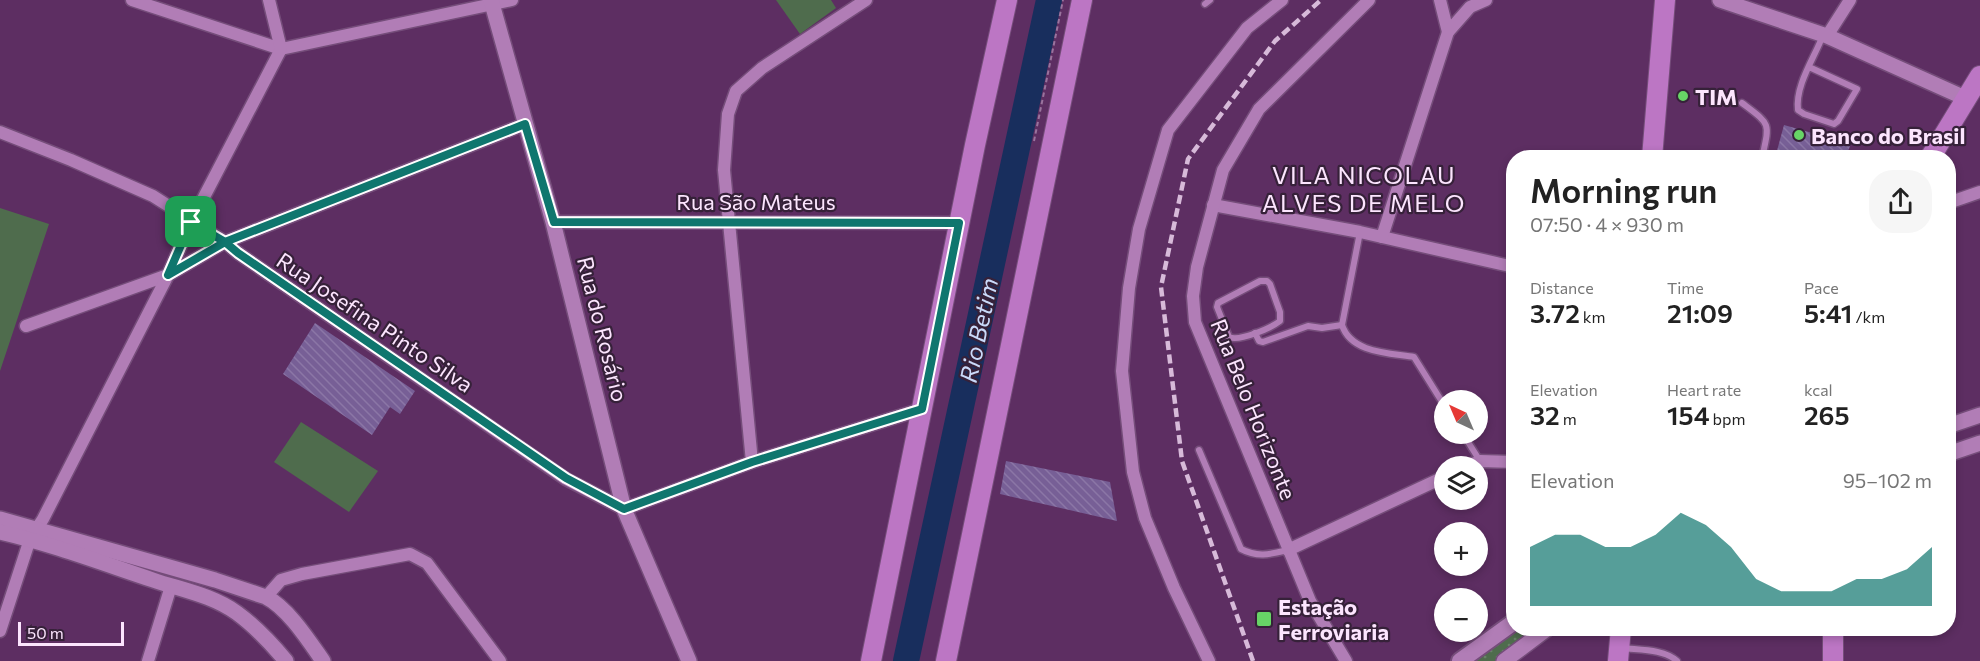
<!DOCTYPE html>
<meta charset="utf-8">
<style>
:root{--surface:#fff;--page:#f6f6f6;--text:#222;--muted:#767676;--accent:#0f766e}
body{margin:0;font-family:Commissioner,sans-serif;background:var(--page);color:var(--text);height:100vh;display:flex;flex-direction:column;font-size:22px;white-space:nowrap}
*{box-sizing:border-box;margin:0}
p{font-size:20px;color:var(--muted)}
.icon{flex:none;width:33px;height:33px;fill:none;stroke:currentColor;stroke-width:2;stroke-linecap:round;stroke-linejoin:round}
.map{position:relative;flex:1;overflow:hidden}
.panel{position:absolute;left:1506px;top:150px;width:450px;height:486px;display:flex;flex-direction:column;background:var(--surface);border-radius:24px;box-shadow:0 3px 9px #0003}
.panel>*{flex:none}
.needle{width:39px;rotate:316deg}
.controls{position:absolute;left:1434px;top:390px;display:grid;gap:12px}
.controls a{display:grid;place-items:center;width:54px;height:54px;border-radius:50%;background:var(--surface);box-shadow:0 3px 9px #0003;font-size:30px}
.scale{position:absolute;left:18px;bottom:15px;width:106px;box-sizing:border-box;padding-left:6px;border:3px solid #fce5fe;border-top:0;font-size:16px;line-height:21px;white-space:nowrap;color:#fce5fe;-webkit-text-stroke:4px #362139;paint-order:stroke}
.pin{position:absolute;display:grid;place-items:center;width:51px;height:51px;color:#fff;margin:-26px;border-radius:12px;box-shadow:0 3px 9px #0006}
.round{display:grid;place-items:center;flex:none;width:63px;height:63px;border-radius:24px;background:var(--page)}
.head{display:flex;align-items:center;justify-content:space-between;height:102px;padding:0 24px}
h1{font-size:33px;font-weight:600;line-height:45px}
.stats{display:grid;grid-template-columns:repeat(3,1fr);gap:9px;height:102px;padding:6px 24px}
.stats div{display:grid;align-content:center}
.stats b{font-size:26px;font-weight:600}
.stats small{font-size:16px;font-weight:400}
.stats p{font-size:16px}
.chart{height:168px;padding:12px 24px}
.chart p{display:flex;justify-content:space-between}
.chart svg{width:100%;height:108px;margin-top:6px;fill:var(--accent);opacity:.7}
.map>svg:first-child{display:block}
</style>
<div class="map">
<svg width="1980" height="661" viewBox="0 0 1980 661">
<defs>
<pattern id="park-dots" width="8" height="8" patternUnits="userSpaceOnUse" patternTransform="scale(1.5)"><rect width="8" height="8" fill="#4f6c4d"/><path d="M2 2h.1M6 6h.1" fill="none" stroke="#698168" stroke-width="1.8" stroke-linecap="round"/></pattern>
<pattern id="building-back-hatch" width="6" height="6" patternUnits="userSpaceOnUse" patternTransform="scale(1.5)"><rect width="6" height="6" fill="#775f96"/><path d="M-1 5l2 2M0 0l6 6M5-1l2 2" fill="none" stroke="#8b76a6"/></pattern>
</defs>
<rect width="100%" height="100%" fill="#5d2e62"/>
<g fill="#4f6c4d">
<polygon points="776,0 831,0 836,8 800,34"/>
<polygon points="0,208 49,224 0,371"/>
<polygon points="301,422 378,471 349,512 274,462"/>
</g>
<polygon fill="url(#park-dots)" points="1517,629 1543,629 1498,661 1473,661"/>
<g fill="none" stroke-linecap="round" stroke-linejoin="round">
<polyline stroke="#182e5d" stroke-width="26" points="906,661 1049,0"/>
</g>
<g fill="url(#building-back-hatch)">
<polygon points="1784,125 1851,144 1845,158 1775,158"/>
<polygon points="315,323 415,391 400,414 390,407 372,435 283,374"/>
<polygon points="1006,461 1110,482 1117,521 1000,494"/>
</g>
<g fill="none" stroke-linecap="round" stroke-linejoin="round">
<defs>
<g id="service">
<polyline points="1205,4 1210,0"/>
<path d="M1809 67 1857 89 1838 121 1834 124 1804 114 1798 110C1795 85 1815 57 1823 35"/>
<path d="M1742 103C1771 125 1770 122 1762 158"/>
<path d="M1360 232 1342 325C1351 353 1389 353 1414 357L1444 405"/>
<path d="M1260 281H1267L1270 284 1280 312V321C1271 328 1239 342 1229 337L1217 307 1218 303Z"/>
<polyline points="1255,333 1259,341 1263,342 1308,326 1322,328 1342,325"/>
<polyline points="1463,434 1480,461"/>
<path d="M1199 450 1241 549C1258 558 1271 554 1288 550"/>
<path d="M1623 648C1640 650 1664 649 1677 661"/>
</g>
<g id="minor">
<polyline points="132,0 281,49 512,0"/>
<polyline points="1440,0 1448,32"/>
<polyline points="1827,36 1850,0"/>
<polyline points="0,132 71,160 153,196 225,242 238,253 566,479 624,509 752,462 922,409"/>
<polyline points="1948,203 1980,192"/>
<polyline points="1213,205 1360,232 1514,267"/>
<polyline points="553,222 959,223"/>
<polyline points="1382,237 1448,32 1470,7 1486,0"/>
<polyline points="26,326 168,275 225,242 525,124"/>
<polyline points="752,462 724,170 728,114 736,91 762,68 866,0"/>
<polyline points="1467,466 1480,461 1514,462"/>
<polyline points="1288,550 1444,477"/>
<polyline points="266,597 281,580 302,574 410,554 427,563 500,661"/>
<polyline points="0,631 30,539 43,519 168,275 191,222 281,49 269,0"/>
<polyline points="148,661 171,586"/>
<polyline points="1209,661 1174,588 1145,518 1133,472 1122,371 1129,288 1139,229 1168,130 1247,28 1282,0"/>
<polyline points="1346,661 1310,601 1195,322 1193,296 1197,267 1223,170 1259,109 1369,0"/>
</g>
<g id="tertiary">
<polyline points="491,0 553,222 624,509 689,661"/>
<polyline points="1720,0 1827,36 1965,98"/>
<polyline points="1948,426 1980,415"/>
<polyline points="1948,454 1980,443"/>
<path d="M0 519 215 580 266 597C288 608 309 641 323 661"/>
<path d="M0 532C52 544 102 563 153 580 182 590 212 595 237 613 256 627 271 643 286 661"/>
<polyline points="1504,661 1548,628"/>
</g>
<polyline id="secondary" points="1460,661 1514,622"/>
<g id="primary">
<polyline points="1652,158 1665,0"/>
<polyline points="1930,158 1980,76"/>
<polyline points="871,661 975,145 1007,0"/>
<polyline points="946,661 1082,0"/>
<polyline points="1618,661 1621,628"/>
<polyline points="1833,661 1833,628"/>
</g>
</defs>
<use href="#service" stroke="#754d7a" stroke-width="9"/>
<use href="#minor" stroke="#754d7a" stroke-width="15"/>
<use href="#tertiary" stroke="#754d7a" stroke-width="18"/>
<use href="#secondary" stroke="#754d7a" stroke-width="20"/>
<use href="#primary" stroke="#754d7a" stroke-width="22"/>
<polyline stroke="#9a749e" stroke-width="2" stroke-dasharray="4.5 3" stroke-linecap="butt" points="1034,141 1063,0"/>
<use href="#service" stroke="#b17db6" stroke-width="6"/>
<use href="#minor" stroke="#b17db6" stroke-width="12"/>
<use href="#tertiary" stroke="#b17db6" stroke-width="15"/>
<use href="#secondary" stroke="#b17db6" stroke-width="16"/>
<use href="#primary" stroke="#bc76c4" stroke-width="20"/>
<polyline stroke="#d7bad9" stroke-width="4.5" stroke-dasharray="9 4.5" stroke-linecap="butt" points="1253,661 1182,461 1161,287 1188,159 1275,41 1321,0"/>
</g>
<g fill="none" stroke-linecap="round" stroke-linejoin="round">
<defs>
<polyline id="route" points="191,222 168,275 225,242 238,253 566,478 624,509 752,462 922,409 959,223 554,222 525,124 225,242 191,222"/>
</defs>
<use href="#route" stroke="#fff" stroke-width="12"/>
<use href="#route" stroke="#0f766e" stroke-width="8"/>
</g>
<g fill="#67d466" stroke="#362139" stroke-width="2">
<circle cx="1683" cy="96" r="6"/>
<circle cx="1799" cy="135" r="6"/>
<rect x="1256" y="611" width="16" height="16" rx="3"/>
</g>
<g text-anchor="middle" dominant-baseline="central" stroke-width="4.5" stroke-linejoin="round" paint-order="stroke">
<g font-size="22" font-weight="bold" fill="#fce5fe" stroke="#362139" text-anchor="start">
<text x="1695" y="96">TIM</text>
<text x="1811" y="135">Banco do Brasil</text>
<text x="1278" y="606">Estação<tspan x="1278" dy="25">Ferroviaria</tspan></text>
</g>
<g font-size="22" fill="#fce5fe" stroke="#362139">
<text x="756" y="201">Rua São Mateus</text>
<text transform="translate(375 322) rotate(34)">Rua Josefina Pinto Silva</text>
<text transform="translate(603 329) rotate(76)">Rua do Rosário</text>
<text transform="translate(1254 409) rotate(68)">Rua Belo Horizonte</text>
</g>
<g font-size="24" letter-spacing="1.5" fill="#fce5fe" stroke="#362139">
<text x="1364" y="174">VILA NICOLAU<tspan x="1364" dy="28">ALVES DE MELO</tspan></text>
</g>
<g font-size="24" font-style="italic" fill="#cadafa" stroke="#362139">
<text transform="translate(978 330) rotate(-78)">Rio Betim</text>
</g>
</g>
</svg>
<div class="controls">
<a><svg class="needle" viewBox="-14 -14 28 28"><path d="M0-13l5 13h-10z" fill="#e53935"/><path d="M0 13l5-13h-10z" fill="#767676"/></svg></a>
<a><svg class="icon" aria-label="layers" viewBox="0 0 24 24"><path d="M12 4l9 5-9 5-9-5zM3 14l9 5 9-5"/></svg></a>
<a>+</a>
<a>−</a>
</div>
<div class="scale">50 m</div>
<div class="pin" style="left:191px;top:222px;background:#1e9e55"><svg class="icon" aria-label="arrive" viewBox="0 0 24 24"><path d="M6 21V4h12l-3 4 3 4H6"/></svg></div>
<section class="panel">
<div class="head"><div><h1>Morning run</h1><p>07:50 · 4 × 930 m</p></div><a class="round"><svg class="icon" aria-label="share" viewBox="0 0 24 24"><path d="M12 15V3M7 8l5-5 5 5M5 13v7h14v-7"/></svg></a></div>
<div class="stats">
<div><p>Distance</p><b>3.72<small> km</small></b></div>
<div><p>Time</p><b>21:09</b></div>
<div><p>Pace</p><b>5:41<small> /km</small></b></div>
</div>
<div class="stats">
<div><p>Elevation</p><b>32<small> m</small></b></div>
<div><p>Heart rate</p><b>154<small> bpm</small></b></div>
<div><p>kcal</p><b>265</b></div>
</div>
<div class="chart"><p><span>Elevation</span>95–102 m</p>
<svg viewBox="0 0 160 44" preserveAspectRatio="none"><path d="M0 44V20L10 15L20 15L30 20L40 20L50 15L60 6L70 11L80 20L90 33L100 38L110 38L120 38L130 33L140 33L150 29L160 20V44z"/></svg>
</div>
</section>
</div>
